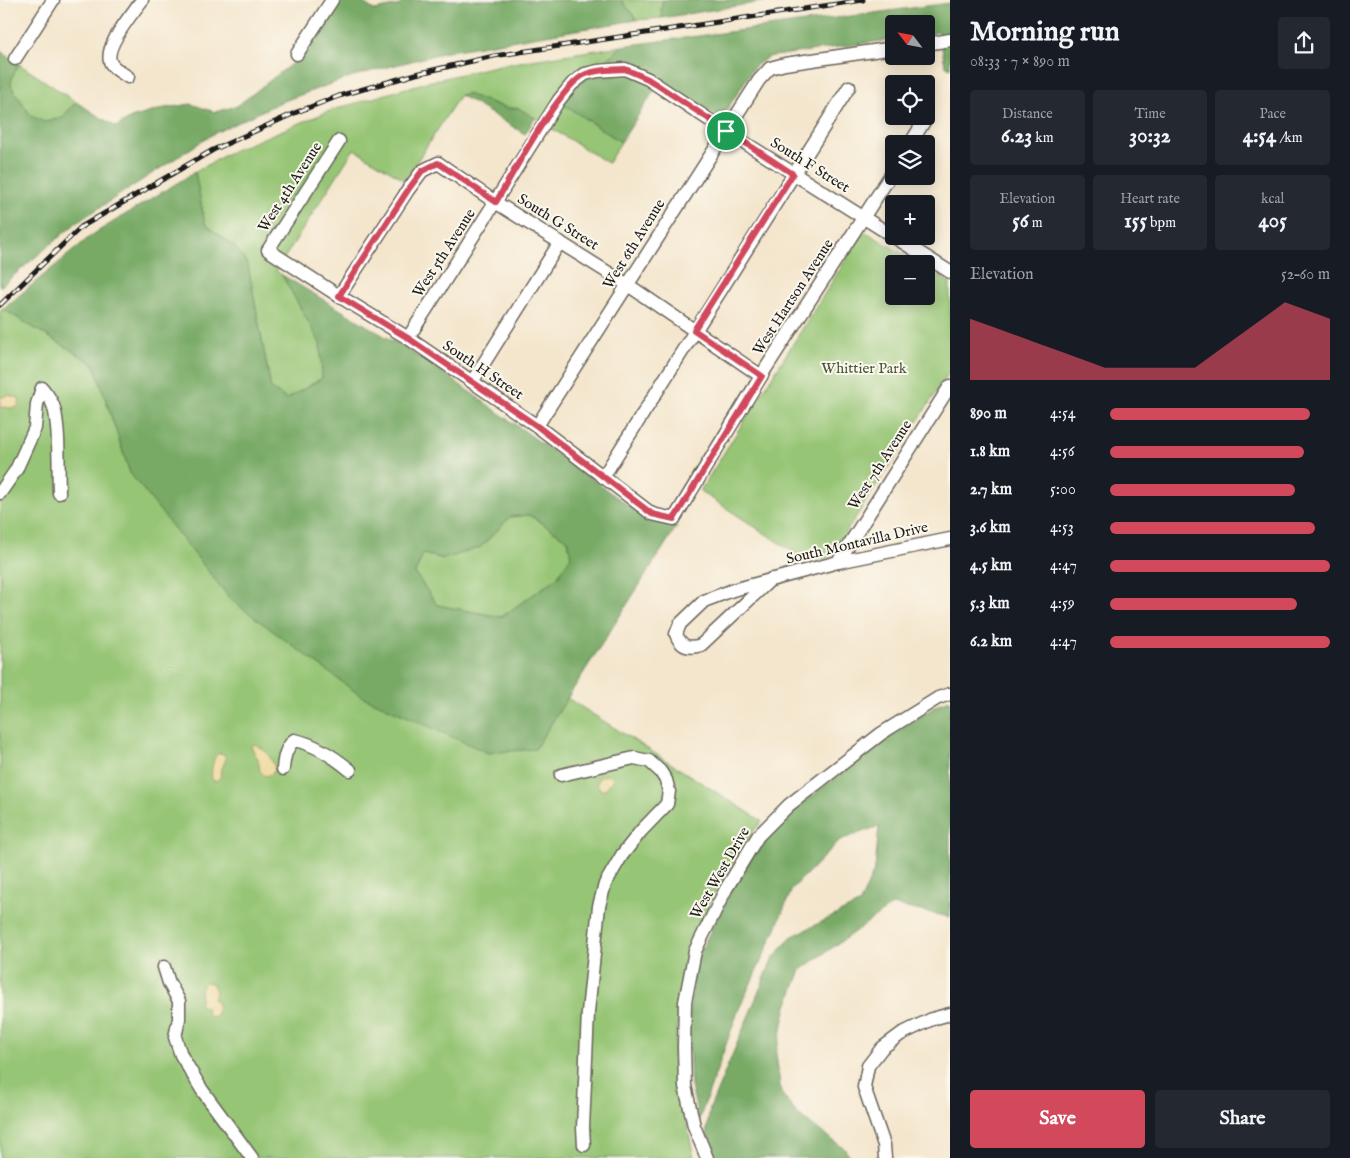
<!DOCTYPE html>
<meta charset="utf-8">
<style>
:root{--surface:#171b24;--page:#242831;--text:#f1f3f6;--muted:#9ea1a6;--accent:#d1495b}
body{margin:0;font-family:"IM FELL English",serif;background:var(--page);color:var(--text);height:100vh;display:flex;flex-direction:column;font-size:19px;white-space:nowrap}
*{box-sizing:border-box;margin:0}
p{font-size:16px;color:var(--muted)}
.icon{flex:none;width:28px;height:28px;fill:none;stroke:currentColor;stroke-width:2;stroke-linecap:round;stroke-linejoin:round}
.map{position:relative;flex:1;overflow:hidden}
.sheet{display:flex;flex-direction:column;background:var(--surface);width:400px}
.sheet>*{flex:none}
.needle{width:32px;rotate:302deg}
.fabs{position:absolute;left:885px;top:15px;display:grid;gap:10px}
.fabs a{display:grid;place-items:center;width:50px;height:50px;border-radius:5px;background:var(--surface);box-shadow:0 2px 12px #0003;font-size:25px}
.pin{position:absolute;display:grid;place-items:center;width:42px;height:42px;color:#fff;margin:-21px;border:2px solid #fff;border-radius:50%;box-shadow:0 1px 5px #0007}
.round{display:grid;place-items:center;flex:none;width:52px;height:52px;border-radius:5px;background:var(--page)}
.headline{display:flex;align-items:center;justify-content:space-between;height:85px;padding:0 20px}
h1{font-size:28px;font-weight:700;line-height:38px}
.metrics{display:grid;grid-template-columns:repeat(3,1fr);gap:8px;height:85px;padding:5px 20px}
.metrics div{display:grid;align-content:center;border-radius:5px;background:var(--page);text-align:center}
.metrics b{font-size:21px;font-weight:700}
.metrics small{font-size:14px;font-weight:400}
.metrics p{font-size:14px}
.chart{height:140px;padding:10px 20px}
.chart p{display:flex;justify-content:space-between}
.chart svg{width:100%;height:90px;margin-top:5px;fill:var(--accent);opacity:.7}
.primary-button{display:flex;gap:10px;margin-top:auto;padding:10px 20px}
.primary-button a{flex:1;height:58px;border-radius:5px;background:var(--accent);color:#fff;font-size:20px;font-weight:700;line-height:58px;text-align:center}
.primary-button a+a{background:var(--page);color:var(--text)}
ul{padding:0 20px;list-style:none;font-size:16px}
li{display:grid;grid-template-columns:80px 60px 1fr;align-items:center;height:38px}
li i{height:12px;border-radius:6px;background:var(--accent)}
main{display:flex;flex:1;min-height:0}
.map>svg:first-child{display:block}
</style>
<main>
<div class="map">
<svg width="950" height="1158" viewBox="0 0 950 1158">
<rect width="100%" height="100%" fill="#fbf7ec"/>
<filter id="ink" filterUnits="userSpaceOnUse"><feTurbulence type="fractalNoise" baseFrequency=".02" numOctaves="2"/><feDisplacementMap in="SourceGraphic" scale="10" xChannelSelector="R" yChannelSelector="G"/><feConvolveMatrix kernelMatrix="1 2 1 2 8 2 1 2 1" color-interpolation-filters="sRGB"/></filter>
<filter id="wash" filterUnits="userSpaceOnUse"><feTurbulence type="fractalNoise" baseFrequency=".0096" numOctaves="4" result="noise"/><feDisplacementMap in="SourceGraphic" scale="20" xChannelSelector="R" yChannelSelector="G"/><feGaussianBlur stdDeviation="1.12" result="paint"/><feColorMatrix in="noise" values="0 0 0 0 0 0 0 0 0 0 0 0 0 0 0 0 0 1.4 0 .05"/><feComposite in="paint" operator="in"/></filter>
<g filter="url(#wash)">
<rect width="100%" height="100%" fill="#f4e6cd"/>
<g fill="#96c574" stroke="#597048">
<polygon points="621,0 663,0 661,9 662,18 636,20 632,13"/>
<path d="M622 46 574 90 563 104 621 142 608 163 518 108C498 110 481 94 460 95L405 180 354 149 276 271 282 275 321 343 322 378 287 399 271 389 248 265 236 248 205 224 195 172 234 150 332 110 427 82 500 65Z"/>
<polygon points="19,64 76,102 62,118 44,122 31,116 11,86 12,77"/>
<polygon points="866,232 919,264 894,264 894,296 926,296 926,268 950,283 950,371 832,554 828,558 809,562 700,491 861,236"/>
<polygon points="3,309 94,364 130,473 535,749 567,698 762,821 752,833 716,890 686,958 673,1058 694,1158 0,1158 0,311"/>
<polygon points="529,515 568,540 571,557 557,578 501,617 437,605 415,573 423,554 444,559 481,547 510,517"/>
</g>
<g fill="#78aa66" stroke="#4a6341" fill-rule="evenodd">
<polygon points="338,0 359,0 374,10 400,5 404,0 621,0 632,13 636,20 450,51 353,76 281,102 213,134 76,223 0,287 0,51 19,64 12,77 11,86 31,116 44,122 62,118 76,102 116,127 131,118 165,108 191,104 215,112 237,106 299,58"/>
<polygon points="663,0 774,0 662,18 661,9"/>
<polygon points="950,3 950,68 945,65 939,32 926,34 926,24 894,24 894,39 768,57 754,67 721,119 661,80 621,142 563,104 574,90 622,46"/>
<polygon points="467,94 508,109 518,108 535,118 525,134 460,95"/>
<path d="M195 172 205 224 236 248 248 265 271 389 287 399 322 378 320 343 282 275 428 362 643 516 677 526 535 749 488 753 361 696 231 600 130 473 94 364 3 309 92 235ZM529 515 568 540 571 556 557 578 501 617 437 605 415 573 423 554 444 559 481 547 510 517Z"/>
<polygon points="950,700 950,917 892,905 801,970 787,1006 776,1054 781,1093 798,1115 845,1149 849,1158 718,1158 705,1142 710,1108 772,960 791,937 860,903 875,868 879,826 840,840 792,889 774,933 738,1011 699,1120 691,1086 688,1022 696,959 742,870 777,822 902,728 939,704"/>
</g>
<g fill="#eeda9e" stroke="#857b5d">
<polygon points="8,395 19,398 20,403 16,408 0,407 0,398"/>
<path d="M254 744C263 746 274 760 275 770L272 774 265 776 260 771 258 759 251 747Z"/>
<path d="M218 753 224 754 226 759 220 773 221 776 216 781 212 780C211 772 212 759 218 753Z"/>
<polygon points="610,775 613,778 612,782 608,784 606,790 601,790 597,784 599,778 602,776"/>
<path d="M205 982 212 983 216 991 213 999 217 1002C220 1007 218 1014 213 1017L208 1015 206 1010 207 1006 204 1007 199 1004 201 997 200 990Z"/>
</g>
</g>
<g filter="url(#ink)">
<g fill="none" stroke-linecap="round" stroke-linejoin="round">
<defs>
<g id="minor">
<polyline points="926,44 950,40"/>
<polyline points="297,54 332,0"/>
<polyline points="15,59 53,0"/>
<path d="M128 77C124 74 116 70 112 65 100 50 133 13 142 0"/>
<polyline points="339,141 268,250 339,296 408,338 537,426 652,514 674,519 766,368 894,170"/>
<polyline points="910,144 925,120"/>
<polyline points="339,296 408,190 422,171 438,163 495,202 628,285 761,376"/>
<polyline points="408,338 495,202 559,100 572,84 585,74 598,71 625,69 648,79 726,131 950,272"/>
<polyline points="472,382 560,242"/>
<polyline points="537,426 759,80 770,68 785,64 894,48"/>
<polyline points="603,477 849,87"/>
<path d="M0 493 16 470 35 428 37 404 42 388C47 394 52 400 54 408 60 429 58 470 59 493"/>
<polyline points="838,562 950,386"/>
<path d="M771 579 701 645C689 649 681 647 676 634L680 624 704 601 733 590 838 562 950 539"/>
<path d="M283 769C284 757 286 748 294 740 315 744 333 756 350 770"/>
<polyline points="561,775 634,758 649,761 660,771 666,780 669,791 667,804 641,831 622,855 605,884 599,906 588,1012 583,1128 584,1145"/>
<polyline points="164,967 169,983 179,1001 179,1019 175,1037 181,1055 202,1090 252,1158"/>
<polyline points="707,1158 694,1126 685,1086 684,1047 685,1002 695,951 726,889 758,836 789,805 882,733 938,698 950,694"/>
<polyline points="885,1158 884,1145 864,1087 868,1066 882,1048 901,1034 932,1019 950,1014"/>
</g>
</defs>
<use href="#minor" stroke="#68635a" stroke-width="15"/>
<use href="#minor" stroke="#fff" stroke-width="12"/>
<defs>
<polyline id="rail" points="0,305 81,227 213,150 297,112 339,96 416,74 494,56 863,0"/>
</defs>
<use href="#rail" stroke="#1c1c1c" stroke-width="5"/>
<use href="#rail" stroke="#fbf7ec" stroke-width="3" stroke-dasharray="9" stroke-linecap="butt"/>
</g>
</g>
<g fill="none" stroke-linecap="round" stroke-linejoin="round" filter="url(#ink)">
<defs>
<path id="route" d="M625 69 648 79 793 174 694 330 762 376 674 519 652 514 537 426 408 338 339 296 408 190 422 171 438 163 496 202C512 175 561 83 586 74 598 69 612 70 625 69Z"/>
</defs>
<use href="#route" stroke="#fff" stroke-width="10"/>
<use href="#route" stroke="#d1495b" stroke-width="6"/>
</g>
<g text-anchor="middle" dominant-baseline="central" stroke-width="4" stroke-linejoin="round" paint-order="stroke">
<g font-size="15" fill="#1c1c1c" stroke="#fbf7ec">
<text transform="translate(810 165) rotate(32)">South F Street</text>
<text transform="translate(290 187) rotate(-57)">West 4th Avenue</text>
<text transform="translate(558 222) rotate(32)">South G Street</text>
<text transform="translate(634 244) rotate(-58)">West 6th Avenue</text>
<text transform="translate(444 253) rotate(-57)">West 5th Avenue</text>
<text transform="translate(793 297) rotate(-57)">West Hartson Avenue</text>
<text transform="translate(483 370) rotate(34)">South H Street</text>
<text transform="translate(880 465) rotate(-57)">West 7th Avenue</text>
<text transform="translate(857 543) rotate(-13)">South Montavilla Drive</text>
<text transform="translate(720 873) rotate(-60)">West West Drive</text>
</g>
<g font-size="15" fill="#47573b" stroke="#fbf7ec">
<text x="864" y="368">Whittier Park</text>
</g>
</g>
</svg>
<div class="fabs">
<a><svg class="needle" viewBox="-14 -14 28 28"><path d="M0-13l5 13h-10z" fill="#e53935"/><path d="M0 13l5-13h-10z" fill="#9ea1a6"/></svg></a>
<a><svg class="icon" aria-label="locate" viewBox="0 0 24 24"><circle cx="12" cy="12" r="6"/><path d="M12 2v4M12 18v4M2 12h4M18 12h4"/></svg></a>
<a><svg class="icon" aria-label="layers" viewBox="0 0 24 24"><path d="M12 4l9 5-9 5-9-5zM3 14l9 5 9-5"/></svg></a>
<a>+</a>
<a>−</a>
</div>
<div class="pin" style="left:726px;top:131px;background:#1e9e55"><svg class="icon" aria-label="arrive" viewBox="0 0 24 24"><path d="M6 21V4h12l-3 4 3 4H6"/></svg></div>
</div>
<section class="sheet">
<div class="headline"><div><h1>Morning run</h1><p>08:33 · 7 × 890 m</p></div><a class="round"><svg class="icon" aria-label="share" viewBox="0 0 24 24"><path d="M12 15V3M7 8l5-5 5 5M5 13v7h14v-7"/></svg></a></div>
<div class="metrics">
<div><p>Distance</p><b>6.23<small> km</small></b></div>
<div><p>Time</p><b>30:32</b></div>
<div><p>Pace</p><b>4:54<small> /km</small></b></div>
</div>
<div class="metrics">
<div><p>Elevation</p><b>56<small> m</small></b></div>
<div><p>Heart rate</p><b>155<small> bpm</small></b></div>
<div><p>kcal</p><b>405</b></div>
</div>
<div class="chart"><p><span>Elevation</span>52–60 m</p>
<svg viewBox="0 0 160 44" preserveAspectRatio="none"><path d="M0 44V14L10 18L20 22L30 26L40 30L50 34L60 38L70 38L80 38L90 38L100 38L110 30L120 22L130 14L140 6L150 10L160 14V44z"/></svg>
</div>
<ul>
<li><b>890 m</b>4:54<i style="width:91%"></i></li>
<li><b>1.8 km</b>4:56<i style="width:88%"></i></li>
<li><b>2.7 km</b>5:00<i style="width:84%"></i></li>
<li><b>3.6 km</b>4:53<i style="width:93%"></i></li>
<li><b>4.5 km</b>4:47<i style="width:100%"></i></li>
<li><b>5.3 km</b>4:59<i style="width:85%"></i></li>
<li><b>6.2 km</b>4:47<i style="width:100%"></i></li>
</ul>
<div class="primary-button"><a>Save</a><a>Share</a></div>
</section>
</main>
